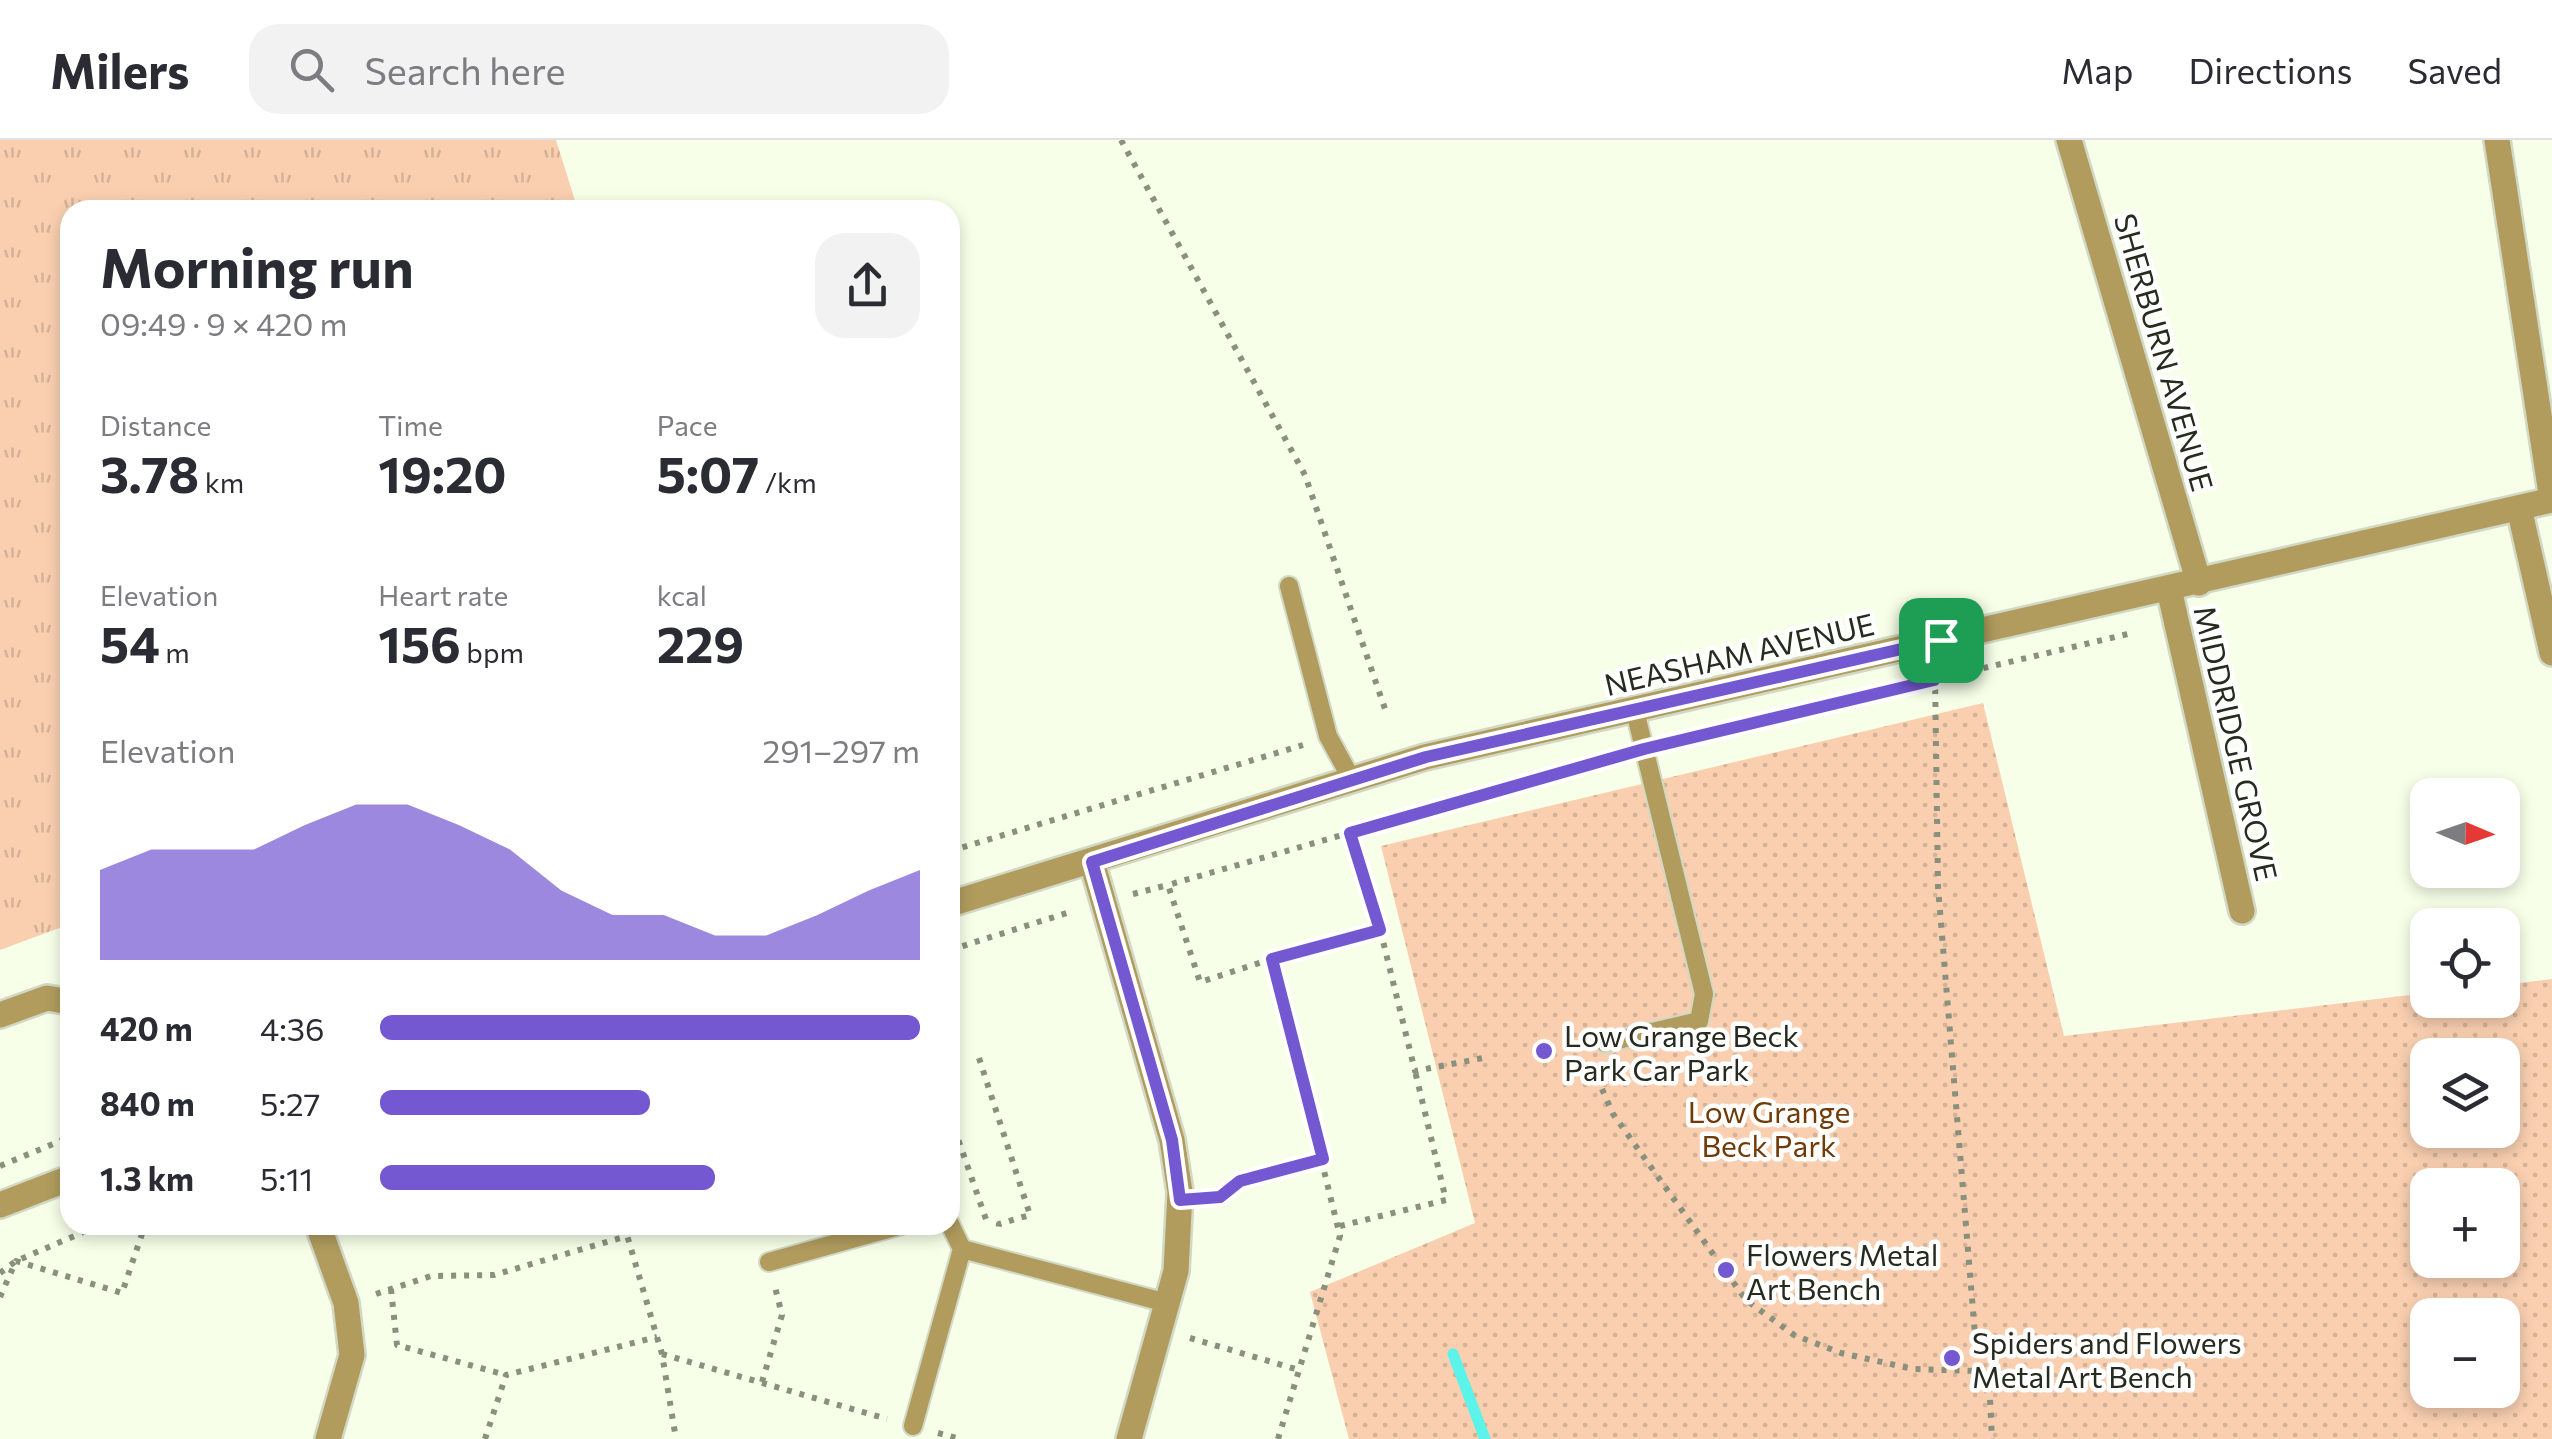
<!DOCTYPE html>
<meta charset="utf-8">
<style>
:root{--surface:#fff;--page:#f2f2f3;--text:#2b2b33;--muted:#7c7c81;--line:#e1e1e2;--accent:#7358d2}
body{margin:0;font-family:Commissioner,sans-serif;background:var(--page);color:var(--text);height:100vh;display:flex;flex-direction:column;font-size:38px;white-space:nowrap}
*{box-sizing:border-box;margin:0}
p{font-size:32px;color:var(--muted)}
.icon{flex:none;width:55px;height:55px;fill:none;stroke:currentColor;stroke-width:2;stroke-linecap:round;stroke-linejoin:round}
.map{position:relative;flex:1;overflow:hidden}
.drawer{position:absolute;left:60px;top:60px;width:900px;height:1035px;display:flex;flex-direction:column;background:var(--surface);border-radius:30px;box-shadow:0 5px 15px #0003}
.drawer>*{flex:none}
.needle{width:65px;rotate:92deg}
.fabs{position:absolute;left:2410px;top:638px;display:grid;gap:20px}
.fabs a{display:grid;place-items:center;width:110px;height:110px;border-radius:20px;background:var(--surface);box-shadow:0 5px 15px #0003;font-size:50px}
.pin{position:absolute;display:grid;place-items:center;width:85px;height:85px;color:#fff;margin:-42px;border-radius:20px;box-shadow:0 5px 15px #0006}
.round{display:grid;place-items:center;flex:none;width:105px;height:105px;border-radius:30px;background:var(--page)}
.summary{display:flex;align-items:center;justify-content:space-between;height:170px;padding:0 40px}
h1{font-size:55px;font-weight:700;line-height:75px}
.figures{display:grid;grid-template-columns:repeat(3,1fr);gap:15px;height:170px;padding:10px 40px}
.figures div{display:grid;align-content:center}
.figures b{font-size:50px;font-weight:700}
.figures small{font-size:28px;font-weight:400}
.figures p{font-size:28px}
.chart{height:280px;padding:20px 40px}
.chart p{display:flex;justify-content:space-between}
.chart svg{width:100%;height:180px;margin-top:10px;fill:var(--accent);opacity:.7}
ul{padding:0 40px;list-style:none;font-size:32px}
li{display:grid;grid-template-columns:160px 120px 1fr;align-items:center;height:75px}
li i{height:25px;border-radius:12px;background:var(--accent)}
header{display:flex;align-items:center;gap:60px;box-sizing:border-box;height:140px;padding:0 50px;background:var(--surface);border-bottom:2px solid var(--line)}
header strong{font-size:48px}
nav{display:flex;gap:55px;margin-inline-start:auto;font-size:35px}
.search{width:700px;height:90px;background:var(--page);display:flex;align-items:center;gap:25px;box-sizing:border-box;padding:0 35px;border-radius:30px;color:var(--muted);font-size:38px}
.map>svg:first-child{display:block}
</style>
<header>
<strong>Milers</strong>
<div class="search"><svg class="icon" aria-label="search" viewBox="0 0 24 24"><circle cx="10" cy="10" r="6"/><path d="M15 15l6 6"/></svg>Search here</div>
<nav><a>Map</a><a>Directions</a><a>Saved</a></nav>
</header>
<div class="map">
<svg width="2552" height="1299" viewBox="0 0 2552 1299">
<defs>
<pattern id="grass-tufts" width="24" height="20" patternUnits="userSpaceOnUse" patternTransform="scale(2.5)"><rect width="24" height="20" fill="#f9cfb0"/><path d="M3 7l-1-3M5 7V3M7 7l1-3M15 17l-1-3M17 17v-4M19 17l1-3" fill="none" stroke="#d5b297"/></pattern>
<pattern id="park-dots" width="8" height="8" patternUnits="userSpaceOnUse" patternTransform="scale(2.5)"><rect width="8" height="8" fill="#f9cfb0"/><path d="M2 2h.1M6 6h.1" fill="none" stroke="#d5b297" stroke-width="1.8" stroke-linecap="round"/></pattern>
</defs>
<rect width="100%" height="100%" fill="#f7ffe9"/>
<polygon fill="url(#grass-tufts)" points="0,0 556,0 578,70 70,70 70,784 0,810"/>
<path fill="url(#park-dots)" fill-rule="evenodd" d="M1983 563 2064 896 2427 853 2428 860H2502L2503 845 2552 839V1299H1349L1310 1152 1475 1083 1381 706ZM2428 915H2502V990H2428ZM2428 1045H2502V1120H2428ZM2428 1175H2502V1250H2428Z"/>
<g fill="none" stroke-linecap="round" stroke-linejoin="round">
<polyline stroke="#5cf3eb" stroke-width="11" points="1453,1214 1485,1299"/>
<defs>
<g id="lane">
<polyline points="1289,446 1328,596 1352,640"/>
<polyline points="1605,903 1699,881 1704,854 1635,571"/>
<polyline points="962,1109 1167,1163"/>
<polyline points="769,1122 902,1085"/>
<polyline points="913,1286 962,1109 950,1084"/>
</g>
<g id="street">
<polyline points="2069,0 2199,443"/>
<polyline points="2497,0 2552,360"/>
<polyline points="2519,368 2552,513"/>
<polyline points="2169,449 2242,771"/>
<polyline points="1092,722 1172,1000 1180,1052 1176,1131 1129,1299"/>
<polyline points="950,764 1425,617 2552,360"/>
<polyline points="0,875 47,858 70,862"/>
<polyline points="0,1065 70,1038"/>
<polyline points="318,1085 346,1163 352,1215 328,1299"/>
</g>
</defs>
<use href="#lane" stroke="#d1d9c4" stroke-width="22"/>
<use href="#street" stroke="#d1d9c4" stroke-width="30"/>
<g stroke="#89907e" stroke-width="6" stroke-dasharray="5 8" stroke-linecap="butt">
<polyline points="1121,0 1305,335 1385,569"/>
<polyline points="1935,536 1938,747 1978,1231 1990,1258 1992,1299"/>
<polyline points="1667,603 2132,493"/>
<polyline points="1350,693 1380,789"/>
<polyline points="950,711 1303,605"/>
<polyline points="1133,754 1168,745"/>
<polyline points="950,810 1073,771"/>
<polyline points="1272,819 1200,842 1168,745 1621,615"/>
<polyline points="979,918 1030,1075 999,1084 998,1091"/>
<polyline points="1602,949 1613,974 1746,1160 1794,1195 1841,1213 1913,1229 1978,1231"/>
<polyline points="950,976 988,1085"/>
<polyline points="0,1026 70,997"/>
<polyline points="1208,1058 1221,1057 1240,1041 1323,1019"/>
<polyline points="624,1085 662,1214 676,1299"/>
<polyline points="1340,1086 1446,1060 1415,931"/>
<polyline points="0,1133 16,1121 100,1085"/>
<polyline points="391,1149 397,1205 506,1235"/>
<polyline points="376,1154 431,1136 494,1135 627,1096"/>
<polyline points="0,1157 16,1121 122,1153 145,1085"/>
<polyline points="1190,1198 1299,1230"/>
<polyline points="662,1214 887,1279"/>
<polyline points="762,1242 782,1175 775,1147"/>
<polyline points="938,1293 960,1299"/>
<polyline points="485,1299 506,1235 657,1197"/>
<polyline points="1278,1299 1340,1096 1272,819 1380,789 1415,931 1483,918"/>
</g>
<use href="#lane" stroke="#b19c5e" stroke-width="18"/>
<use href="#street" stroke="#b19c5e" stroke-width="25"/>
</g>
<g fill="none" stroke-linecap="round" stroke-linejoin="round">
<defs>
<polygon id="route" points="1941,500 1934,540 1644,609 1350,693 1380,790 1272,819 1323,1019 1240,1041 1220,1057 1180,1060 1172,1000 1092,722 1426,617"/>
</defs>
<use href="#route" stroke="#fff" stroke-width="20"/>
<use href="#route" stroke="#7358d2" stroke-width="12"/>
</g>
<g fill="#7358d2" stroke="#fff" stroke-width="4">
<circle cx="1544" cy="911" r="10"/>
<circle cx="1726" cy="1130" r="10"/>
<circle cx="1952" cy="1218" r="10"/>
</g>
<g text-anchor="middle" dominant-baseline="central" stroke-width="9" stroke-linejoin="round" paint-order="stroke">
<g font-size="30" fill="#262b1e" stroke="#fff">
<text transform="translate(2165 212) rotate(74)">SHERBURN AVENUE</text>
<text transform="translate(1739 513) rotate(-13)">NEASHAM AVENUE</text>
<text transform="translate(2237 603) rotate(77)">MIDDRIDGE GROVE</text>
</g>
<g font-size="30" fill="#262b1e" stroke="#fff" text-anchor="start">
<text x="1564" y="894">Low Grange Beck<tspan x="1564" dy="34">Park Car Park</tspan></text>
<text x="1746" y="1113">Flowers Metal<tspan x="1746" dy="34">Art Bench</tspan></text>
<text x="1972" y="1201">Spiders and Flowers<tspan x="1972" dy="34">Metal Art Bench</tspan></text>
</g>
<g font-size="30" fill="#703b07" stroke="#fff">
<text x="1769" y="970">Low Grange<tspan x="1769" dy="34">Beck Park</tspan></text>
</g>
</g>
</svg>
<div class="fabs">
<a><svg class="needle" viewBox="-14 -14 28 28"><path d="M0-13l5 13h-10z" fill="#e53935"/><path d="M0 13l5-13h-10z" fill="#7c7c81"/></svg></a>
<a><svg class="icon" aria-label="locate" viewBox="0 0 24 24"><circle cx="12" cy="12" r="6"/><path d="M12 2v4M12 18v4M2 12h4M18 12h4"/></svg></a>
<a><svg class="icon" aria-label="layers" viewBox="0 0 24 24"><path d="M12 4l9 5-9 5-9-5zM3 14l9 5 9-5"/></svg></a>
<a>+</a>
<a>−</a>
</div>
<div class="pin" style="left:1941px;top:500px;background:#1e9e55"><svg class="icon" aria-label="arrive" viewBox="0 0 24 24"><path d="M6 21V4h12l-3 4 3 4H6"/></svg></div>
<section class="drawer">
<div class="summary"><div><h1>Morning run</h1><p>09:49 · 9 × 420 m</p></div><a class="round"><svg class="icon" aria-label="share" viewBox="0 0 24 24"><path d="M12 15V3M7 8l5-5 5 5M5 13v7h14v-7"/></svg></a></div>
<div class="figures">
<div><p>Distance</p><b>3.78<small> km</small></b></div>
<div><p>Time</p><b>19:20</b></div>
<div><p>Pace</p><b>5:07<small> /km</small></b></div>
</div>
<div class="figures">
<div><p>Elevation</p><b>54<small> m</small></b></div>
<div><p>Heart rate</p><b>156<small> bpm</small></b></div>
<div><p>kcal</p><b>229</b></div>
</div>
<div class="chart"><p><span>Elevation</span>291–297 m</p>
<svg viewBox="0 0 160 44" preserveAspectRatio="none"><path d="M0 44V22L10 17L20 17L30 17L40 11L50 6L60 6L70 11L80 17L90 27L100 33L110 33L120 38L130 38L140 33L150 27L160 22V44z"/></svg>
</div>
<ul>
<li><b>420 m</b>4:36<i style="width:100%"></i></li>
<li><b>840 m</b>5:27<i style="width:50%"></i></li>
<li><b>1.3 km</b>5:11<i style="width:62%"></i></li>
</ul>
</section>
</div>
